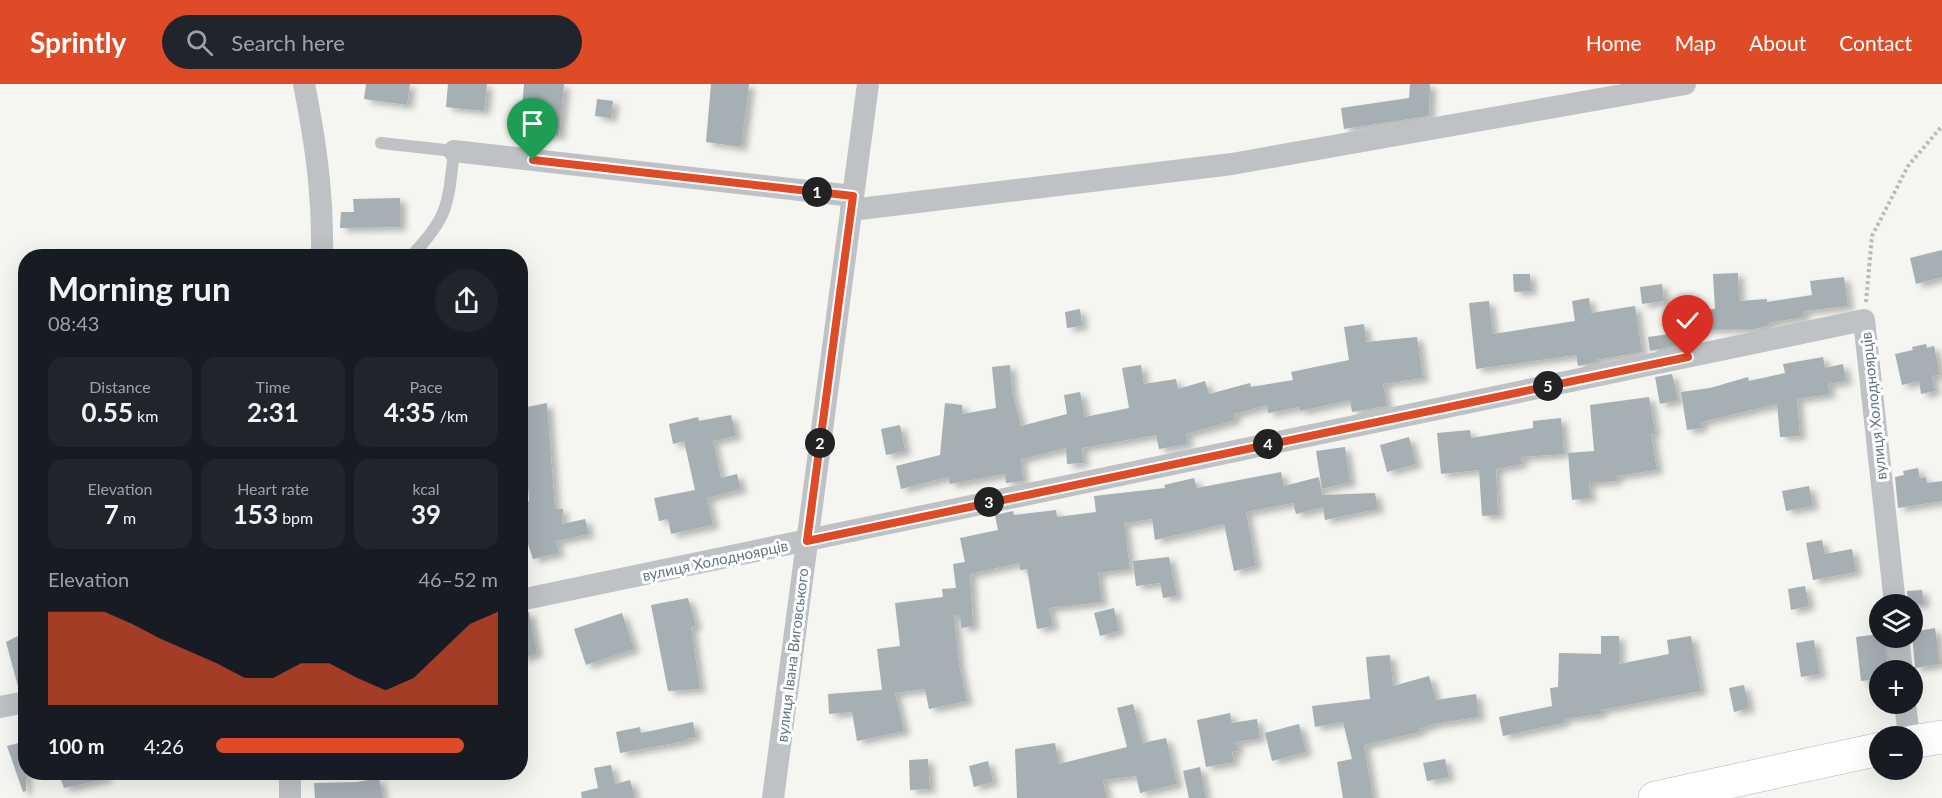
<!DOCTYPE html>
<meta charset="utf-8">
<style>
:root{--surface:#171b24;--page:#20242c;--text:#f1f3f6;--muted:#9ea1a6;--accent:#e04b27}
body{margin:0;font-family:Lato,sans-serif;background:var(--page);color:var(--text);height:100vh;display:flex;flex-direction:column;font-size:22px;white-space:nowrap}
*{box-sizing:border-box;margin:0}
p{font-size:20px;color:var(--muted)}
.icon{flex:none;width:33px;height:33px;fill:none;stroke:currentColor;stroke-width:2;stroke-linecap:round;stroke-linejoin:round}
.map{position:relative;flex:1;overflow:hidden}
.details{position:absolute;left:18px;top:165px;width:510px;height:531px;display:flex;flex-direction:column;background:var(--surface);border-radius:24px;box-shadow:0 6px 24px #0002}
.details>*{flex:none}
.fabs{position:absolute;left:1869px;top:510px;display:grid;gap:12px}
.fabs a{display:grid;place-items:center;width:54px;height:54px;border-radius:50%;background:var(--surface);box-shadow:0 6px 24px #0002;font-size:30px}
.pin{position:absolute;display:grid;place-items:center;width:51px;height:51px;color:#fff;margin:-62px -26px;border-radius:50% 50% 50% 0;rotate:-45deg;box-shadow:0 0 6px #0007}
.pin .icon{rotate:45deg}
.km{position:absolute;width:30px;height:30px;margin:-15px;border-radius:50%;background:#222;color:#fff;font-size:16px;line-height:30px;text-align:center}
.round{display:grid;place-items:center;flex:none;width:63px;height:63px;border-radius:32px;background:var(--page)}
.headline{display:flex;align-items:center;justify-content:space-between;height:102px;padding:0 30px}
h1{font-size:33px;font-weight:700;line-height:45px}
.figures{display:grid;grid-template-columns:repeat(3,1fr);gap:9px;height:102px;padding:6px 30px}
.figures div{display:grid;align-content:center;border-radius:15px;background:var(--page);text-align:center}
.figures b{font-size:26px;font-weight:700}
.figures small{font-size:16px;font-weight:400}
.figures p{font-size:16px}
.chart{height:168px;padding:12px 30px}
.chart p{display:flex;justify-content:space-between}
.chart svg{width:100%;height:108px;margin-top:6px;fill:var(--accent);opacity:.7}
ul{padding:0 30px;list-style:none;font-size:20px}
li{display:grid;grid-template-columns:96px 72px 1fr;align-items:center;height:45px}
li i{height:15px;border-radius:8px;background:var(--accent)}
header{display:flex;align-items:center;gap:36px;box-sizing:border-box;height:84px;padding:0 30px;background:var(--accent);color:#fff}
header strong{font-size:28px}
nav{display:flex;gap:33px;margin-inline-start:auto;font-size:21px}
.search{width:420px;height:54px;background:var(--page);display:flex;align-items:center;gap:15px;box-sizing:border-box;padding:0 21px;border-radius:33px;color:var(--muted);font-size:22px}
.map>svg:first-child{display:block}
</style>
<header>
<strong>Sprintly</strong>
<div class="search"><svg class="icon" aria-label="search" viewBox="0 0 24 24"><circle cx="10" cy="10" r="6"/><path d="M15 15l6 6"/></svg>Search here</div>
<nav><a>Home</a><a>Map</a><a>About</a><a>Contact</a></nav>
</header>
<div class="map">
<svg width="1942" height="714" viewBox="0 0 1942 714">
<defs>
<filter id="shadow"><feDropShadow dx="6" dy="4" stdDeviation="3" flood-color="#0004"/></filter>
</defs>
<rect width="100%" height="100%" fill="#f5f5f1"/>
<g fill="#a6afb4" filter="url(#shadow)">
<polygon points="366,0 410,0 407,21 364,15"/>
<polygon points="448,0 487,0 484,27 446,23"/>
<polygon points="524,0 564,0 559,52 520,48"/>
<polygon points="711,0 749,0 741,63 706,58"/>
<polygon points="1410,0 1430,0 1429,32 1344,45 1341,24 1409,14"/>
<polygon points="597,15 613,17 611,34 595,32"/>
<polygon points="400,114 400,143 340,144 341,128 354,128 353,115"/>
<polygon points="1942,166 1942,193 1916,200 1910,174"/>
<polygon points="1738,189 1739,217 1767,215 1767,218 1812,211 1810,197 1844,193 1848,222 1803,227 1804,233 1768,239 1768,242 1755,245 1685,245 1684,226 1715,225 1713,190"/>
<polygon points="1513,190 1530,190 1531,207 1514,208"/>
<polygon points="1662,200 1664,217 1642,220 1640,203"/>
<polygon points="1589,214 1591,229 1635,222 1642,268 1596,276 1596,278 1578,282 1576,271 1476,285 1469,219 1489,217 1493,250 1575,237 1572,217"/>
<polygon points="1080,225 1082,242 1067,244 1065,228"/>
<polygon points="1364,240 1366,258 1417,253 1423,294 1383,300 1387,322 1352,328 1350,316 1300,327 1299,323 1268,329 1267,321 1234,330 1235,336 1186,350 1188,360 1159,365 1156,351 1082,364 1083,379 1067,380 1066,364 1021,375 1023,397 1006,399 1005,390 950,400 948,393 901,405 896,382 940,371 945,319 962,321 962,330 996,324 992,283 1010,281 1012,308 1021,342 1067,330 1064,311 1080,308 1085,333 1129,324 1122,284 1141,281 1144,300 1176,295 1178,305 1205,297 1209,310 1250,299 1251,303 1293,296 1291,288 1349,276 1344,243"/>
<polygon points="1677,249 1678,261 1650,267 1648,253"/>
<polygon points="1926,260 1927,264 1934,262 1940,291 1932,292 1935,307 1921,310 1919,297 1902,301 1895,270 1913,266 1912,263"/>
<polygon points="1823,273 1825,284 1843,280 1846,297 1828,300 1830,310 1797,315 1800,352 1780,353 1777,320 1701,338 1702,344 1687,346 1681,308 1710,304 1748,293 1749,297 1785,289 1783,280"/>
<polygon points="1672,290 1678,316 1660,320 1655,293"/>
<polygon points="1649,313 1655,349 1651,349 1657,386 1616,392 1616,397 1589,399 1590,414 1572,416 1568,369 1594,367 1590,321"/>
<polygon points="547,319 555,425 563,425 562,440 585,435 589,450 556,457 559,469 533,475 522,442 522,417 529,417 522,324"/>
<polygon points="731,331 736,352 713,357 721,394 737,390 741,405 707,414 713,441 671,450 668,435 659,437 654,414 695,406 684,357 673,360 669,340 698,333 699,337"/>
<polygon points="1561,334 1564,370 1521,373 1522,380 1496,385 1498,431 1482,432 1479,386 1441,390 1437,349 1470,346 1471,354 1533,344 1533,337"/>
<polygon points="900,341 905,367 886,371 881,345"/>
<polygon points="1409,353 1416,380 1387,388 1380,361"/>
<polygon points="1345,363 1350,398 1322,405 1316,367"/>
<polygon points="1918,384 1920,394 1926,393 1927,399 1942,397 1942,417 1898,424 1895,393 1904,391 1903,387"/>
<polygon points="1281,388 1284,402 1319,393 1322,411 1375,409 1378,425 1325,436 1323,423 1296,430 1293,419 1246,428 1256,482 1234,487 1224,440 1155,456 1152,435 1124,439 1130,485 1098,489 1102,518 1049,524 1053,542 1037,545 1027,485 1020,486 1019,479 970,490 973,542 961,544 960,531 954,531 959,581 967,617 929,625 925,605 895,609 904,647 857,657 852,628 829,630 828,610 882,606 877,565 900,562 895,519 943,513 942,505 956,504 953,480 965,478 960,454 998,446 995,431 1013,427 1014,431 1056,426 1057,433 1096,428 1094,412 1165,404 1164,401 1194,394 1197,404"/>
<polygon points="1809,402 1813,422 1786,427 1782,407"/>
<polygon points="1822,456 1825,470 1852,465 1856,488 1813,496 1806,459"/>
<polygon points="1169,473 1177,512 1163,514 1160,499 1136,502 1133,477"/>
<polygon points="1805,502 1809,522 1791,526 1788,505"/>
<polygon points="1922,506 1924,520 1908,520 1907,507"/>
<polygon points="688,514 696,542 691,543 700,605 668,607 651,521"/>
<polygon points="1114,524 1119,547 1100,552 1094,529"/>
<polygon points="529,528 537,569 520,575 520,529"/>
<polygon points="622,529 634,565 586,581 574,545"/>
<polygon points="1935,544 1940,580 1915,584 1912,548"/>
<polygon points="1880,550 1880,554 1885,554 1888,586 1880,586 1880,595 1861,597 1856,553"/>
<polygon points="20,551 26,570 26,605 19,606 6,558"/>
<polygon points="1601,552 1619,552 1619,580 1669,570 1667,556 1691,552 1701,607 1601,626 1601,630 1563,635 1563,639 1503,652 1499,633 1552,622 1550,604 1558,603 1559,569 1601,570"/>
<polygon points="1814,556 1820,590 1801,593 1796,559"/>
<polygon points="1390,571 1393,602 1429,592 1436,616 1476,610 1479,633 1433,640 1419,645 1419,648 1364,661 1373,714 1343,714 1337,678 1352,675 1343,638 1315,643 1312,622 1370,615 1366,573"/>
<polygon points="1744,601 1749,624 1734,628 1729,604"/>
<polygon points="1133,620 1143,659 1166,654 1177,700 1140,709 1136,692 1103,696 1107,714 1017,714 1015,665 1055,659 1059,680 1127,663 1117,624"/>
<polygon points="1230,629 1232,639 1257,635 1260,654 1236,658 1238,667 1232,668 1234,678 1206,683 1197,636"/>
<polygon points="693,638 696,653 686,655 686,657 620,669 616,648 640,643 641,649"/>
<polygon points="1299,640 1306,668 1272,677 1265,649"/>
<polygon points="26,657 26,707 23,708 7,662"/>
<polygon points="928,675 930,705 910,706 909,676"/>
<polygon points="1445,675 1449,693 1427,697 1423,679"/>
<polygon points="988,677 993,698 974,703 969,682"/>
<polygon points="611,681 615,700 630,696 635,714 582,714 581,708 598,704 594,684"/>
<polygon points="1200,683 1206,714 1189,714 1183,687"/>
<polygon points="58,688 105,688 106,695 64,704"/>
<polygon points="379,694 383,714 315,714 314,699 357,698"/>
</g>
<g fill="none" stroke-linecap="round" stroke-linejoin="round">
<defs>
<g id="secondary">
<polyline points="1912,658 1942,653"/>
<polyline points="1655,714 1880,665"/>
</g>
</defs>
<use href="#secondary" stroke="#b0b6ba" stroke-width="34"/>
<polyline stroke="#b8bbbd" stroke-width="4" stroke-dasharray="3 3" stroke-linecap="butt" points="1866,218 1872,152 1908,82 1942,42"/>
<path stroke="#bec2c5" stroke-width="12" d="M381 59 454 67C448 120 449 133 411 172"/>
<g stroke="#bec2c5" stroke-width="22">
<path d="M304 0C316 61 323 110 322 172"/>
<polyline points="454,67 853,112"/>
<polyline points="851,126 1232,80 1685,0"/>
<polyline points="520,516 1864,236 1895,520"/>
<polyline points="1898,554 1902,586"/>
<polyline points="1905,620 1909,652"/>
<polyline points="0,623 26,618"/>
<polyline points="290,714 290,688"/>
<polyline points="773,714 868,0"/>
</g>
<use href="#secondary" stroke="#fff" stroke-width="33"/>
</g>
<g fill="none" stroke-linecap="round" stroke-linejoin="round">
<defs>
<polyline id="route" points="533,76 853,112 807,457 1688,273"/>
</defs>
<use href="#route" stroke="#fff" stroke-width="12"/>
<use href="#route" stroke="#e04b27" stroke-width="8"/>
</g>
<g text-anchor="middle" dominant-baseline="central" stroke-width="6" stroke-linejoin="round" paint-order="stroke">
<g font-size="15" fill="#647682" stroke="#fff">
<text transform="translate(1873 322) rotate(-96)">вулиця Холодноярців</text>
<text transform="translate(715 476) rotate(-12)">вулиця Холодноярців</text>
<text transform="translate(792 571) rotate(-83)">вулиця Івана Виговського</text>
</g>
</g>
</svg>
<div class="fabs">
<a><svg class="icon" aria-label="layers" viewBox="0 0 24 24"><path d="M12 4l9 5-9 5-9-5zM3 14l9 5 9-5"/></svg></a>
<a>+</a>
<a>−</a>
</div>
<div class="pin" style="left:533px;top:76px;background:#1e9e55"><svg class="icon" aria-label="arrive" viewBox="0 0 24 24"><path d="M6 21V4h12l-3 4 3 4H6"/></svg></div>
<div class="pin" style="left:1688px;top:273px;background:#d93025"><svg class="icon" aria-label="check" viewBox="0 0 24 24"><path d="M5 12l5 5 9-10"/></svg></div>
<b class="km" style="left:817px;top:108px">1</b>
<b class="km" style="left:820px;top:359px">2</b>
<b class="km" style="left:989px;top:418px">3</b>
<b class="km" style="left:1268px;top:360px">4</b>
<b class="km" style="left:1548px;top:302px">5</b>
<section class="details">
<div class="headline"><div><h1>Morning run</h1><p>08:43</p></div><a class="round"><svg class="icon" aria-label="share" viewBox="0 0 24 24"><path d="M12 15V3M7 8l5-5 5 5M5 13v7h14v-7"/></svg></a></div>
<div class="figures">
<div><p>Distance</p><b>0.55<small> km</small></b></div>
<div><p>Time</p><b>2:31</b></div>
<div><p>Pace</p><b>4:35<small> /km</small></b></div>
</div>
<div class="figures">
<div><p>Elevation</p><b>7<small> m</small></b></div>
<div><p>Heart rate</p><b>153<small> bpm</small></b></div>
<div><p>kcal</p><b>39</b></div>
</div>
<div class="chart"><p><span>Elevation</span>46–52 m</p>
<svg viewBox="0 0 160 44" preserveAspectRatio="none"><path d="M0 44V6L10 6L20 6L30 11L40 17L50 22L60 27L70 33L80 33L90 27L100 27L110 33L120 38L130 33L140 22L150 11L160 6V44z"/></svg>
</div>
<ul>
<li><b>100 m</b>4:26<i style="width:88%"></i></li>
</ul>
</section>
</div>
